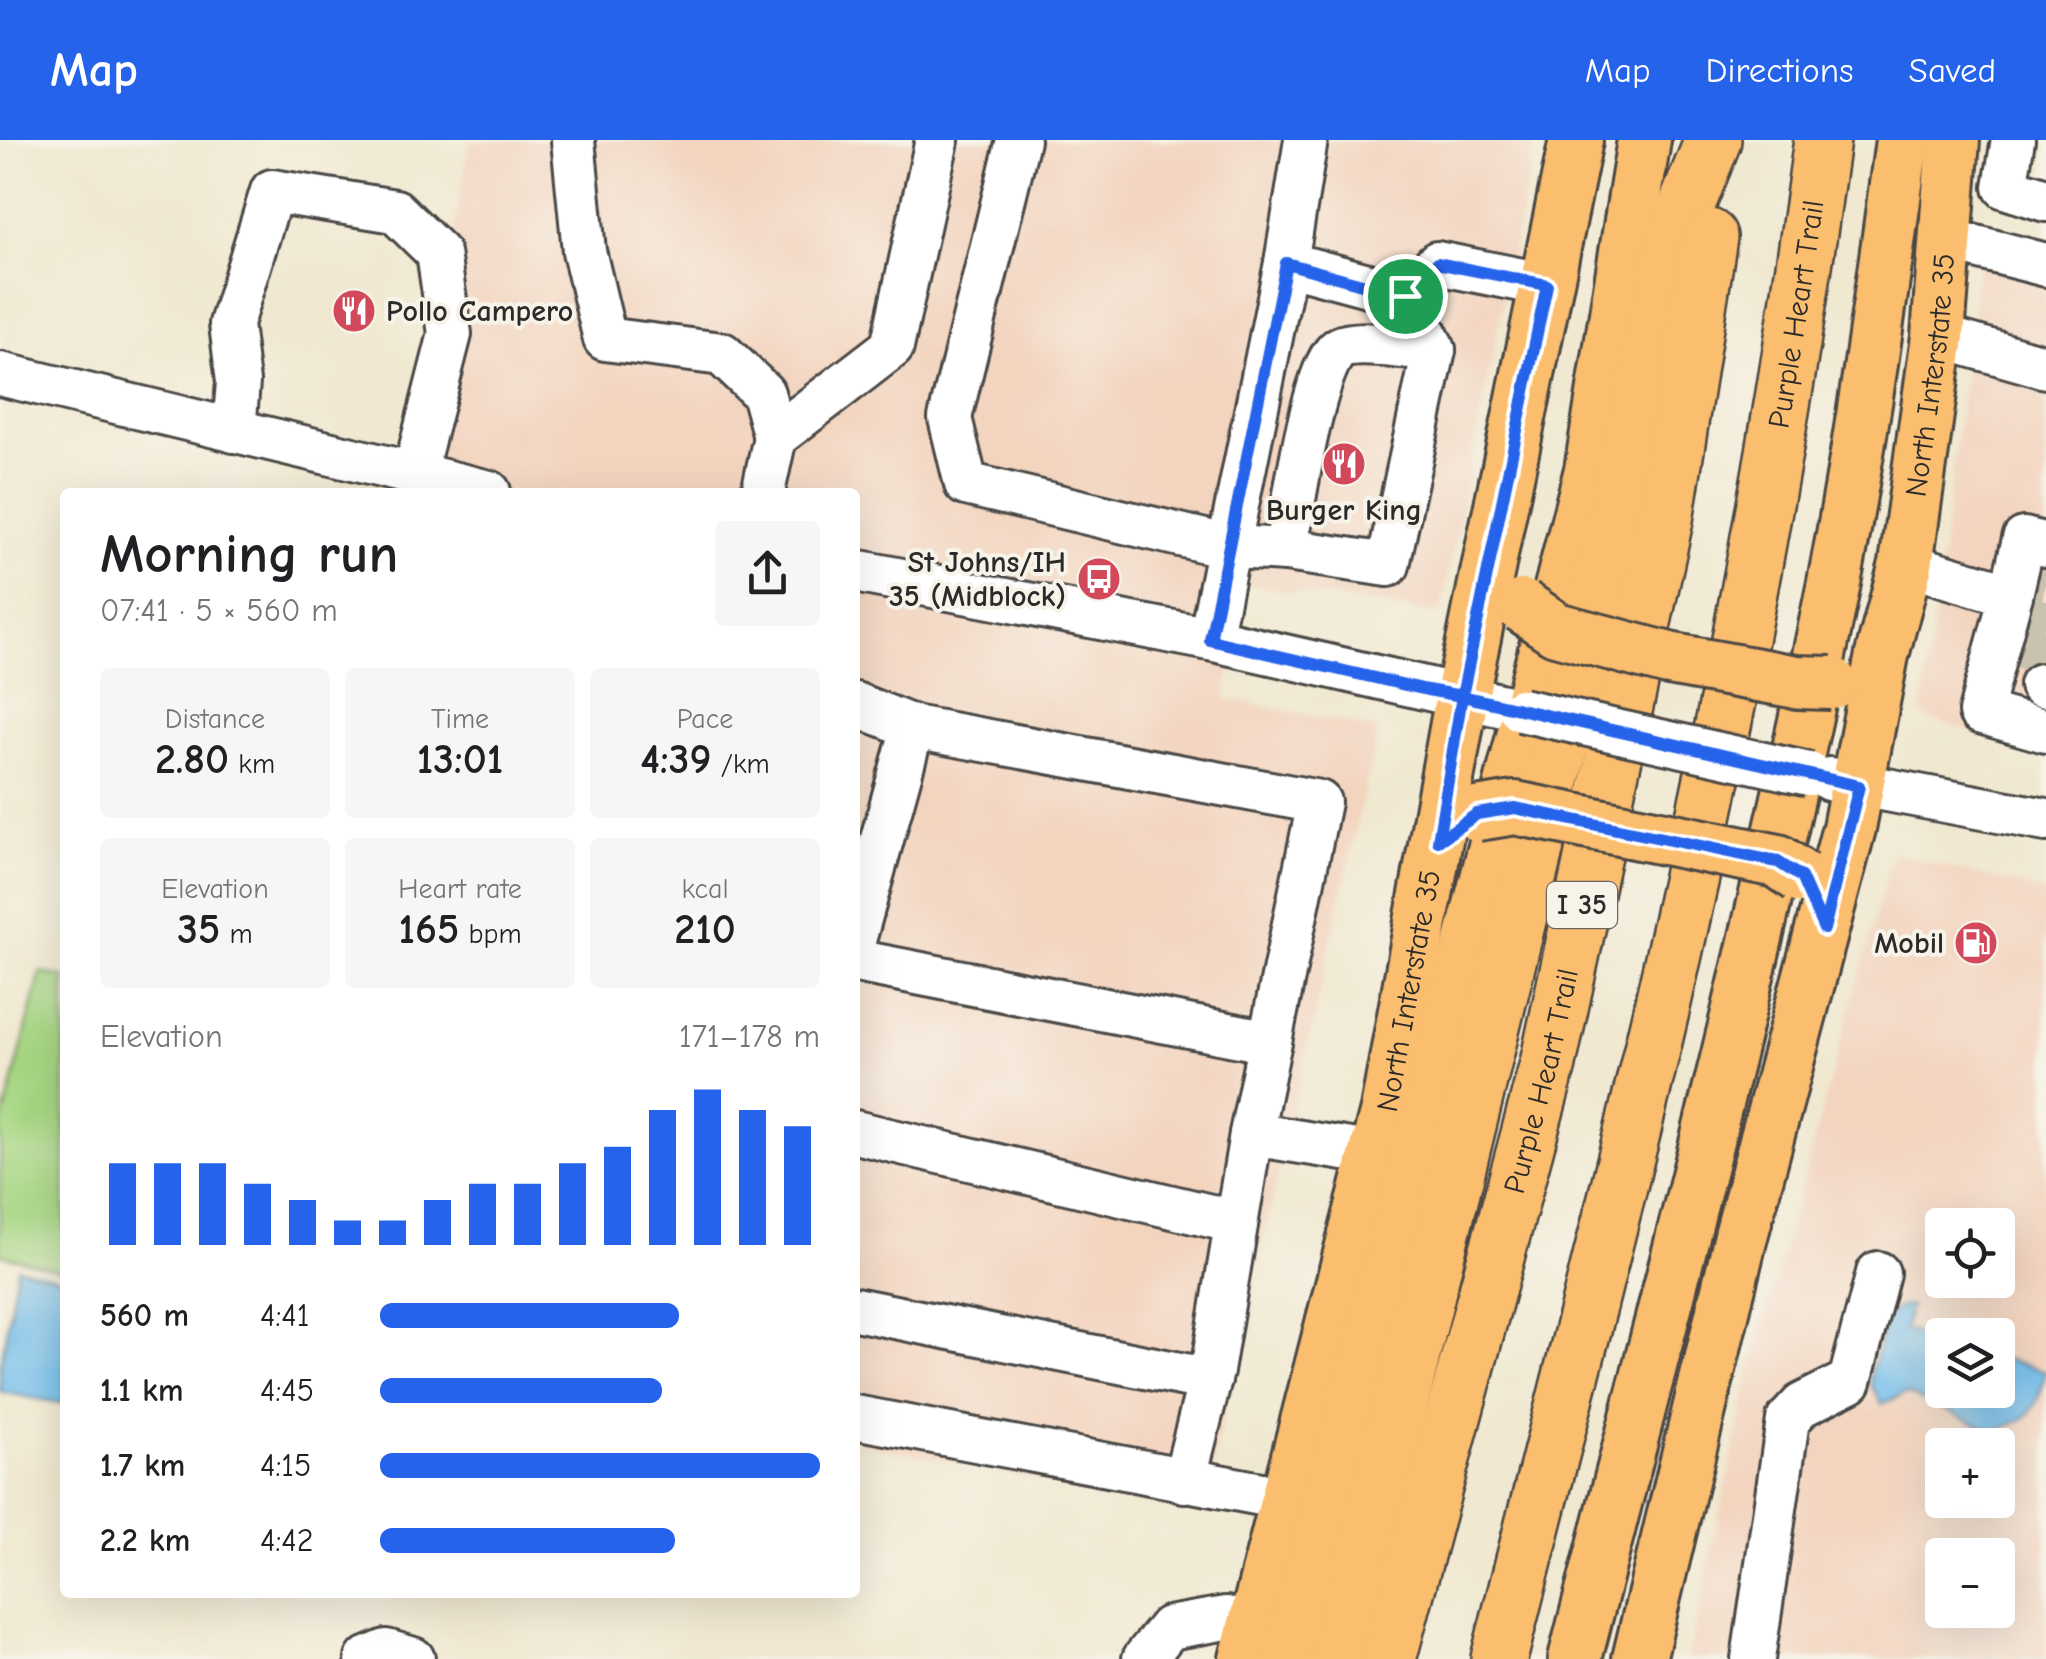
<!DOCTYPE html>
<meta charset="utf-8">
<style>
:root{--surface:#fff;--page:#f6f6f6;--text:#202124;--muted:#757577;--accent:#2563eb}
body{margin:0;font-family:"Comic Neue",sans-serif;background:var(--page);color:var(--text);height:100vh;display:flex;flex-direction:column;font-size:38px;white-space:nowrap}
*{box-sizing:border-box;margin:0}
p{font-size:32px;color:var(--muted)}
.icon{flex:none;width:55px;height:55px;fill:none;stroke:currentColor;stroke-width:2;stroke-linecap:round;stroke-linejoin:round}
.map{position:relative;flex:1;overflow:hidden}
.sheet{position:absolute;left:60px;top:348px;width:800px;height:1110px;display:flex;flex-direction:column;background:var(--surface);border-radius:10px;box-shadow:0 10px 40px #0002}
.sheet>*{flex:none}
.tools{position:absolute;left:1925px;top:1068px;display:grid;gap:20px}
.tools a{display:grid;place-items:center;width:90px;height:90px;border-radius:10px;background:var(--surface);box-shadow:0 10px 40px #0002;font-size:50px}
.pin{position:absolute;display:grid;place-items:center;width:85px;height:85px;color:#fff;margin:-42px;border:5px solid #fff;border-radius:50%;box-shadow:0 2px 10px #0007}
.round{display:grid;place-items:center;flex:none;width:105px;height:105px;border-radius:10px;background:var(--page)}
.summary{display:flex;align-items:center;justify-content:space-between;height:170px;padding:0 40px}
h1{font-size:55px;font-weight:700;line-height:75px}
.metrics{display:grid;grid-template-columns:repeat(3,1fr);gap:15px;height:170px;padding:10px 40px}
.metrics div{display:grid;align-content:center;border-radius:10px;background:var(--page);text-align:center}
.metrics b{font-size:42px;font-weight:700}
.metrics small{font-size:28px;font-weight:400}
.metrics p{font-size:28px}
.chart{height:280px;padding:20px 40px}
.chart p{display:flex;justify-content:space-between}
.chart svg{width:100%;height:180px;margin-top:10px;stroke:var(--accent);stroke-width:6}
ul{padding:0 40px;list-style:none;font-size:32px}
li{display:grid;grid-template-columns:160px 120px 1fr;align-items:center;height:75px}
li i{height:25px;border-radius:12px;background:var(--accent)}
header{display:flex;align-items:center;gap:60px;box-sizing:border-box;height:140px;padding:0 50px;background:var(--accent);color:#fff}
header strong{font-size:48px}
nav{display:flex;gap:55px;margin-inline-start:auto;font-size:35px}
.map>svg:first-child{display:block}
</style>
<header>
<strong>Map</strong>
<nav><a>Map</a><a>Directions</a><a>Saved</a></nav>
</header>
<div class="map">
<svg width="2046" height="1519" viewBox="0 0 2046 1519">
<rect width="100%" height="100%" fill="#f7f3e8"/>
<filter id="ink" filterUnits="userSpaceOnUse"><feTurbulence type="fractalNoise" baseFrequency=".01" numOctaves="2"/><feDisplacementMap in="SourceGraphic" scale="20" xChannelSelector="R" yChannelSelector="G"/><feConvolveMatrix kernelMatrix="1 2 1 2 8 2 1 2 1" color-interpolation-filters="sRGB"/></filter>
<filter id="wash" filterUnits="userSpaceOnUse"><feTurbulence type="fractalNoise" baseFrequency=".0048" numOctaves="4" result="noise"/><feDisplacementMap in="SourceGraphic" scale="40" xChannelSelector="R" yChannelSelector="G"/><feGaussianBlur stdDeviation="2.25" result="paint"/><feColorMatrix in="noise" values="0 0 0 0 0 0 0 0 0 0 0 0 0 0 0 0 0 1.4 0 .05"/><feComposite in="paint" operator="in"/></filter>
<g filter="url(#wash)">
<rect width="100%" height="100%" fill="#f0e8d0"/>
<g fill="#f3d4bf" fill-rule="evenodd">
<polygon points="470,0 1536,0 1440,474 1247,445 1225,558 1378,590 1202,1374 855,1302 855,352 408,352"/>
<polygon points="1983,88 2046,106 2046,615 1921,576"/>
<path d="M1893 713 2046 752V1519H1688L1752 1225ZM1942 1085H1998V1140H1942ZM1942 1195H1998V1250H1942ZM1942 1305H1998V1360H1942ZM1942 1415H1998V1470H1942Z"/>
</g>
<polygon fill="#a6d582" stroke="#688056" stroke-width="2.5" points="41,832 65,838 65,1131 0,1114 0,992"/>
<g fill="#72bdeb" stroke="#4e748b" stroke-width="2.5">
<polygon points="17,1127 65,1139 65,1264 0,1252 0,1230"/>
<path d="M1902 1166H1910L1904 1190 1942 1201V1250H1998V1217L2046 1231C2036 1271 2033 1278 1993 1291L1906 1253 1882 1264 1871 1245 1870 1235 1887 1176Z"/>
</g>
</g>
<g filter="url(#ink)">
<g fill="none" stroke-linecap="round" stroke-linejoin="round">
<g stroke="#c9c2af" stroke-width="42" stroke-dasharray="42 21" stroke-linecap="butt">
<polyline points="2032,440 2046,444"/>
<polyline points="2023,475 2046,482"/>
<polyline points="2014,506 2046,514"/>
</g>
<defs>
<g id="minor">
<polyline points="573,0 584,111 605,199 722,214 763,253 775,297"/>
<polyline points="1018,0 950,278 966,344 1230,407 1286,410 1388,425 1434,210 1405,155"/>
<polyline points="2013,0 2005,47 2046,60"/>
<polyline points="1945,99 2046,125"/>
<polyline points="1286,123 1306,0"/>
<polyline points="1938,196 2046,227"/>
<polyline points="0,234 489,352"/>
<polyline points="234,291 238,242 231,184 272,51 395,71 438,113 450,194 414,335"/>
<polyline points="763,352 775,297 892,207 937,0"/>
<path d="M1286 410C1291 377 1314 220 1340 208 1358 199 1412 209 1434 210"/>
<polyline points="1906,424 2011,455 1980,572 2046,591"/>
<polyline points="855,431 1210,499 1521,570"/>
<polyline points="2011,455 2024,399 2046,405"/>
<polyline points="1210,499 1286,123 1405,155 1437,123 1547,145"/>
<polyline points="2041,545 2046,546"/>
<polyline points="855,564 913,587 1319,662 1251,994 1375,1014"/>
<polyline points="1829,639 2046,680"/>
<polyline points="855,797 913,587"/>
<polyline points="855,821 1270,902"/>
<polyline points="855,992 1236,1082"/>
<polyline points="855,1169 1210,1240"/>
<polyline points="855,1277 1287,1359"/>
<polyline points="1184,1341 1212,1231 1251,994"/>
<polyline points="367,1519 386,1511 413,1519"/>
<polyline points="1144,1519 1169,1488 1226,1478 1254,1488"/>
<polyline points="1753,1519 1788,1280 1802,1265 1850,1241 1878,1133"/>
</g>
<g id="major">
<path id="s1" d="M1246 1519 1387 970 1462 556 1576 0"/>
<polyline points="1288,1519 1591,330 1644,0"/>
<path d="M1575 1519C1666 1163 1760 808 1833 448 1862 300 1882 149 1902 0"/>
<path id="s2" d="M1639 1519 1741 1096 1849 688 1882 515 1906 424 1938 196 1953 0"/>
</g>
<g id="highway">
<polyline points="1338,1519 1605,423 1677,90 1713,0"/>
<path id="s3" d="M1388 1519 1548 924 1665 380 1709 97"/>
<path id="s4" d="M1499 1519C1558 1284 1621 1050 1674 814 1735 545 1785 274 1822 0"/>
</g>
</defs>
<use href="#minor" stroke="#494744" stroke-width="48"/>
<use href="#major" stroke="#494744" stroke-width="58"/>
<use href="#highway" stroke="#494744" stroke-width="60"/>
<use href="#minor" stroke="#fff" stroke-width="42"/>
<use href="#major" stroke="#fbbd6e" stroke-width="52"/>
<use href="#highway" stroke="#fbbd6e" stroke-width="55"/>
<defs>
<polyline id="minor-bridge" points="1521,570 1809,634"/>
<g id="major-bridge">
<polyline points="1522,466 1556,489 1669,519 1797,542 1831,543"/>
<polyline points="1477,674 1515,668 1778,721 1801,737"/>
</g>
</defs>
<use href="#minor-bridge" stroke="#494744" stroke-width="48" stroke-linecap="butt"/>
<use href="#major-bridge" stroke="#494744" stroke-width="58" stroke-linecap="butt"/>
<use href="#minor-bridge" stroke="#fff" stroke-width="42"/>
<use href="#major-bridge" stroke="#fbbd6e" stroke-width="52"/>
</g>
</g>
<g fill="none" stroke-linecap="round" stroke-linejoin="round" filter="url(#ink)">
<defs>
<polyline id="route" points="1405,156 1437,123 1547,145 1462,556 1438,701 1477,674 1515,668 1778,722 1801,737 1824,789 1859,646 1462,556 1427,550 1210,500 1286,123 1405,156"/>
</defs>
<use href="#route" stroke="#fff" stroke-width="20"/>
<use href="#route" stroke="#2563eb" stroke-width="12"/>
</g>
<defs>
<symbol id="restaurant-disc" viewBox="-11 -11 22 22"><circle r="9.5" fill="#d1495b" stroke="#f7f3e8"/><path d="M-5-6h1v4h1v-4h1v4h1v-4h1v5L-1.5 .5V6h-2V.5L-5-1ZM5-6V6H3V1.5H1.5Q1.5-4 5-6Z" fill="#fff"/></symbol>
<symbol id="bus-disc" viewBox="-11 -11 22 22"><circle r="9.5" fill="#d1495b" stroke="#f7f3e8"/><path d="M-5-6H5V4H4V6H2V4H-2V6H-4V4H-5ZM-3.5-4V0h7V-4ZM-3.5 1.2v1.5H-2V1.2ZM2 1.2v1.5H3.5V1.2Z" fill="#fff"/></symbol>
<symbol id="fuel-disc" viewBox="-11 -11 22 22"><circle r="9.5" fill="#d1495b" stroke="#f7f3e8"/><path d="M-5.5-6h7V0h2V4h1.3V-2.5L3-4.5l.8-.8L6-3V5H2.5V1h-1V6h-7ZM-4.2-4.7v3.2H.2V-4.7Z" fill="#fff"/></symbol>
</defs>
<g fill-rule="evenodd">
<use href="#restaurant-disc" x="329" y="146" width="50" height="50"/>
<use href="#restaurant-disc" x="1319" y="299" width="50" height="50"/>
<use href="#bus-disc" x="1074" y="414" width="50" height="50"/>
<use href="#fuel-disc" x="1951" y="778" width="50" height="50"/>
</g>
<g text-anchor="middle" dominant-baseline="central" stroke-width="8" stroke-linejoin="round" paint-order="stroke">
<rect fill="#f7f3e8" stroke="#686764" stroke-width="2.5" x="1547" y="742" width="70" height="46" rx="8"/>
<g font-size="28" font-weight="bold" fill="#2b2b2b">
<text x="1582" y="765">I 35</text>
</g>
<g font-size="30" font-weight="bold" fill="#2b2b2b" stroke="#f7f3e8" text-anchor="end">
<text x="386" y="171" text-anchor="start">Pollo Campero</text>
<text x="1344" y="370" text-anchor="middle">Burger King</text>
<text x="1066" y="422">St Johns/IH<tspan x="1066" dy="34">35 (Midblock)</tspan></text>
<text x="1944" y="803">Mobil</text>
</g>
<g font-size="30" fill="#2b2b2b" stroke="#f7f3e8">
<text stroke="none"><textPath href="#s4" startOffset="1378">Purple Heart Trail</textPath></text>
<text stroke="none"><textPath href="#s2" startOffset="1318">North Interstate 35</textPath></text>
<text stroke="none"><textPath href="#s1" startOffset="688">North Interstate 35</textPath></text>
<text stroke="none"><textPath href="#s3" startOffset="598">Purple Heart Trail</textPath></text>
</g>
</g>
</svg>
<div class="tools">
<a><svg class="icon" aria-label="locate" viewBox="0 0 24 24"><circle cx="12" cy="12" r="6"/><path d="M12 2v4M12 18v4M2 12h4M18 12h4"/></svg></a>
<a><svg class="icon" aria-label="layers" viewBox="0 0 24 24"><path d="M12 4l9 5-9 5-9-5zM3 14l9 5 9-5"/></svg></a>
<a>+</a>
<a>−</a>
</div>
<div class="pin" style="left:1405px;top:156px;background:#1e9e55"><svg class="icon" aria-label="arrive" viewBox="0 0 24 24"><path d="M6 21V4h12l-3 4 3 4H6"/></svg></div>
<section class="sheet">
<div class="summary"><div><h1>Morning run</h1><p>07:41 · 5 × 560 m</p></div><a class="round"><svg class="icon" aria-label="share" viewBox="0 0 24 24"><path d="M12 15V3M7 8l5-5 5 5M5 13v7h14v-7"/></svg></a></div>
<div class="metrics">
<div><p>Distance</p><b>2.80<small> km</small></b></div>
<div><p>Time</p><b>13:01</b></div>
<div><p>Pace</p><b>4:39<small> /km</small></b></div>
</div>
<div class="metrics">
<div><p>Elevation</p><b>35<small> m</small></b></div>
<div><p>Heart rate</p><b>165<small> bpm</small></b></div>
<div><p>kcal</p><b>210</b></div>
</div>
<div class="chart"><p><span>Elevation</span>171–178 m</p>
<svg viewBox="0 0 160 44" preserveAspectRatio="none"><path d="M5 44V24M15 44V24M25 44V24M35 44V29M45 44V33M55 44V38M65 44V38M75 44V33M85 44V29M95 44V29M105 44V24M115 44V20M125 44V11M135 44V6M145 44V11M155 44V15"/></svg>
</div>
<ul>
<li><b>560 m</b>4:41<i style="width:68%"></i></li>
<li><b>1.1 km</b>4:45<i style="width:64%"></i></li>
<li><b>1.7 km</b>4:15<i style="width:100%"></i></li>
<li><b>2.2 km</b>4:42<i style="width:67%"></i></li>
</ul>
</section>
</div>
